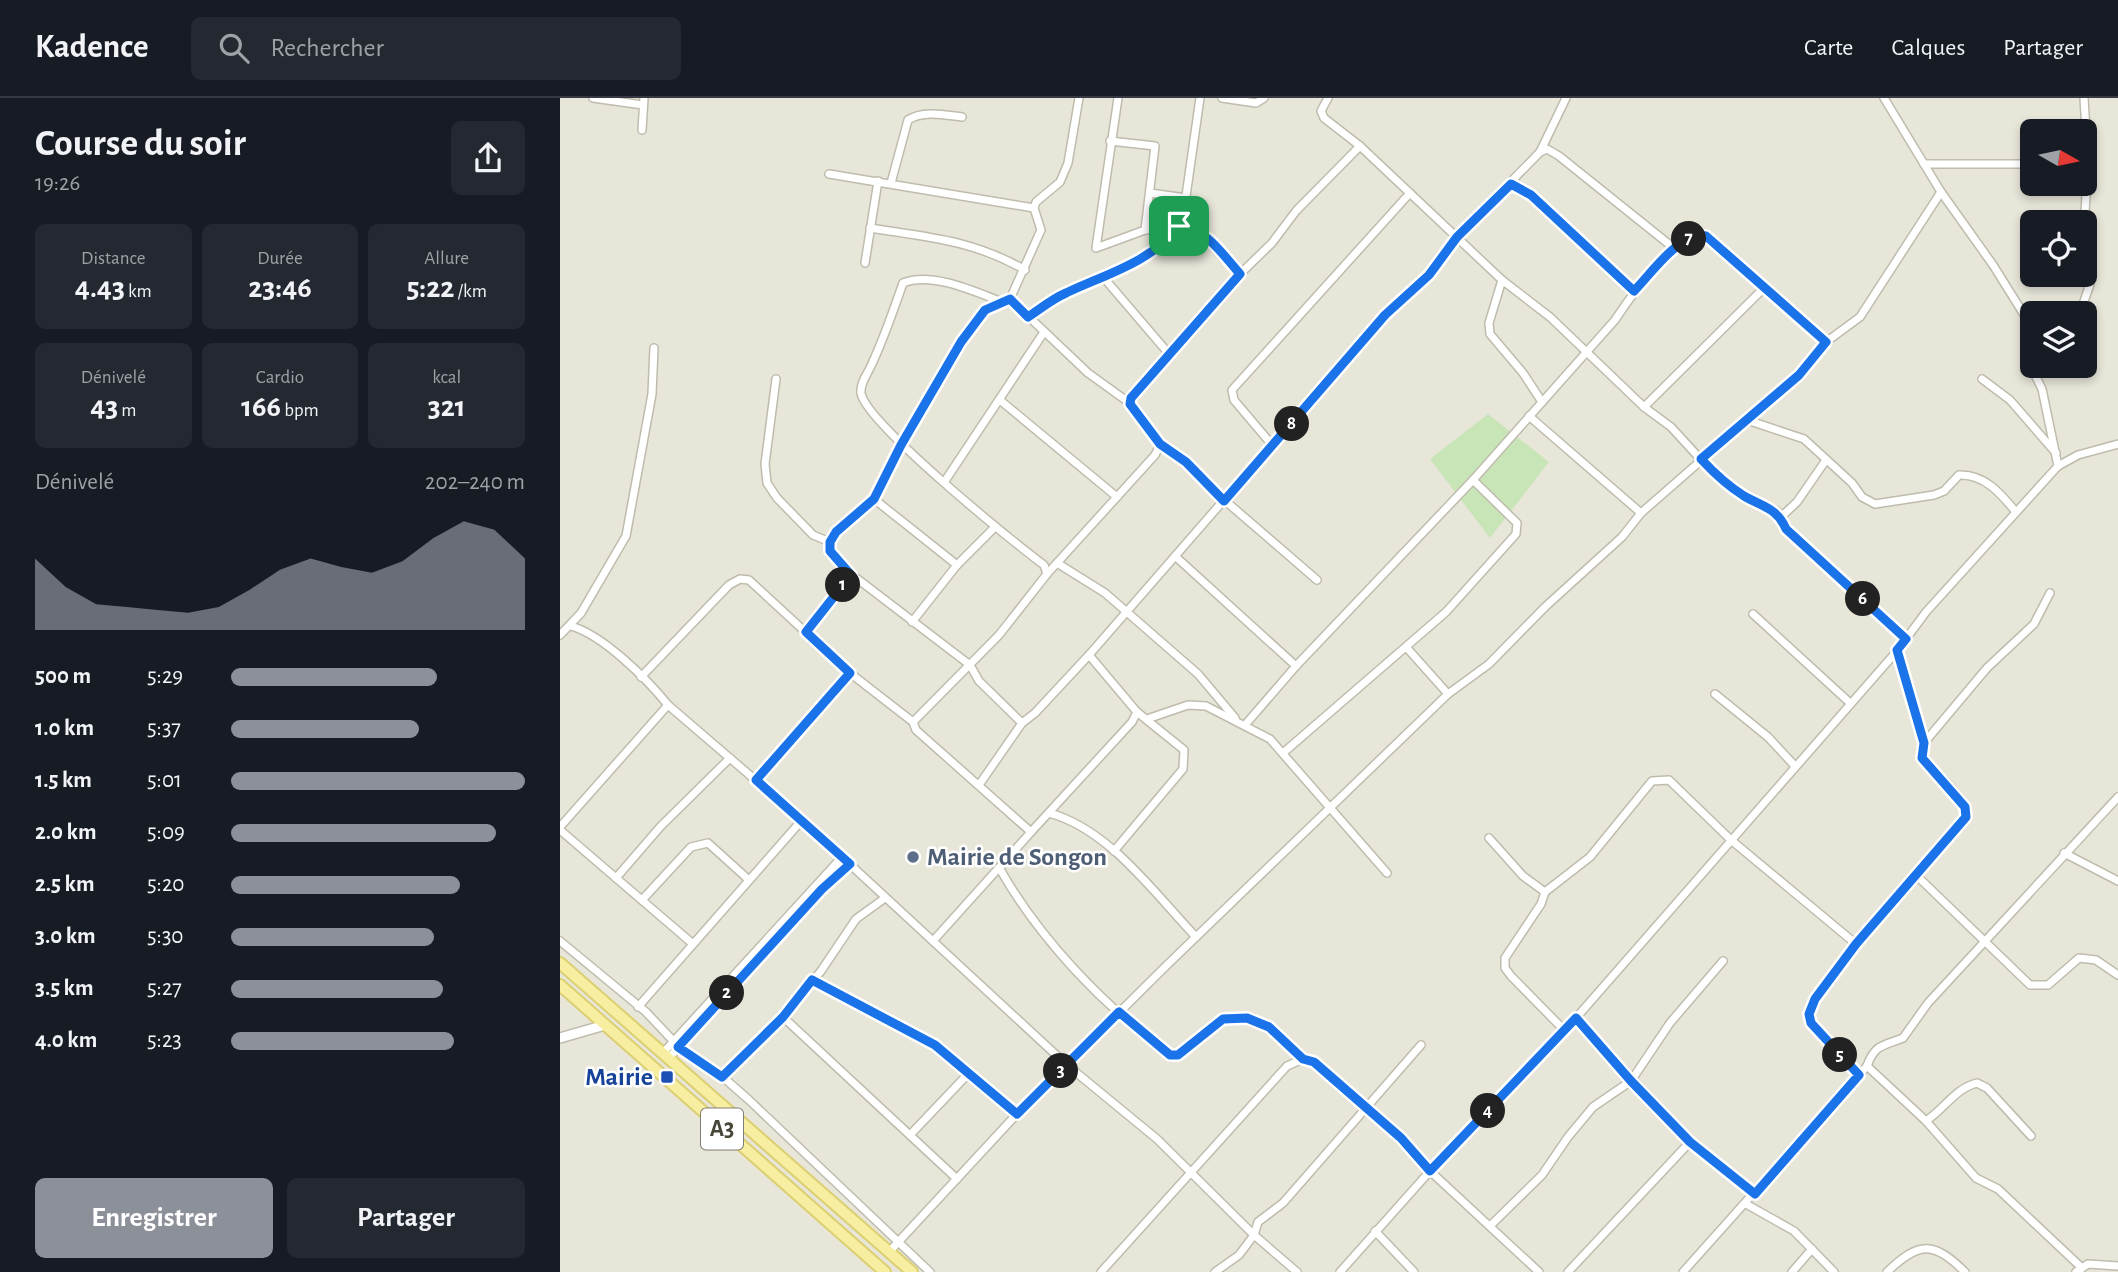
<!DOCTYPE html>
<html lang="fr">
<meta charset="utf-8">
<style>
:root{--surface:#171b24;--page:#242831;--text:#f1f3f6;--muted:#9ea1a6;--line:#363941;--accent:#8c9099}
body{margin:0;font-family:"Alegreya Sans",sans-serif;background:var(--page);color:var(--text);height:100vh;display:flex;flex-direction:column;font-size:26px;white-space:nowrap}
*{box-sizing:border-box;margin:0}
p{font-size:23px;color:var(--muted)}
.icon{flex:none;width:38px;height:38px;fill:none;stroke:currentColor;stroke-width:2;stroke-linecap:round;stroke-linejoin:round}
.map{position:relative;flex:1;overflow:hidden}
.details{display:flex;flex-direction:column;background:var(--surface);width:560px}
.details>*{flex:none}
.needle{width:46px;rotate:99deg}
.tools{position:absolute;left:1460px;top:21px;display:grid;gap:14px}
.tools a{display:grid;place-items:center;width:77px;height:77px;border-radius:10px;background:var(--surface);box-shadow:0 4px 10px #0003;font-size:35px}
.pin{position:absolute;display:grid;place-items:center;width:60px;height:60px;color:#fff;margin:-30px;border-radius:14px;box-shadow:0 4px 10px #0006}
.km{position:absolute;width:35px;height:35px;margin:-18px;border-radius:50%;background:#222;color:#fff;font-size:19px;line-height:35px;text-align:center}
.round{display:grid;place-items:center;flex:none;width:74px;height:74px;border-radius:10px;background:var(--page)}
.summary{display:flex;align-items:center;justify-content:space-between;height:119px;padding:0 35px}
h1{font-size:38px;font-weight:700;line-height:52px}
.stats{display:grid;grid-template-columns:repeat(3,1fr);gap:10px;height:119px;padding:7px 35px}
.stats div{display:grid;align-content:center;border-radius:10px;background:var(--page);text-align:center}
.stats b{font-size:30px;font-weight:700}
.stats small{font-size:19px;font-weight:400}
.stats p{font-size:19px}
.chart{height:196px;padding:14px 35px}
.chart p{display:flex;justify-content:space-between}
.chart svg{width:100%;height:126px;margin-top:7px;fill:var(--accent);opacity:.7}
.cta{display:flex;gap:14px;margin-top:auto;padding:14px 35px}
.cta a{flex:1;height:80px;border-radius:10px;background:var(--accent);color:#fff;font-size:28px;font-weight:700;line-height:80px;text-align:center}
.cta a+a{background:var(--page);color:var(--text)}
ul{padding:0 35px;list-style:none;font-size:23px}
li{display:grid;grid-template-columns:112px 84px 1fr;align-items:center;height:52px}
li i{height:18px;border-radius:9px;background:var(--accent)}
header{display:flex;align-items:center;gap:42px;box-sizing:border-box;height:98px;padding:0 35px;background:var(--surface);border-bottom:2px solid var(--line)}
header strong{font-size:33px}
nav{display:flex;gap:38px;margin-inline-start:auto;font-size:24px}
.search{width:490px;height:63px;background:var(--page);display:flex;align-items:center;gap:18px;box-sizing:border-box;padding:0 24px;border-radius:10px;color:var(--muted);font-size:26px}
main{display:flex;flex:1;min-height:0}
.map>svg:first-child{display:block}
</style>
<header>
<strong>Kadence</strong>
<div class="search"><svg class="icon" aria-label="search" viewBox="0 0 24 24"><circle cx="10" cy="10" r="6"/><path d="M15 15l6 6"/></svg>Rechercher</div>
<nav><a>Carte</a><a>Calques</a><a>Partager</a></nav>
</header>
<main>
<section class="details">
<div class="summary"><div><h1>Course du soir</h1><p>19:26</p></div><a class="round"><svg class="icon" aria-label="share" viewBox="0 0 24 24"><path d="M12 15V3M7 8l5-5 5 5M5 13v7h14v-7"/></svg></a></div>
<div class="stats">
<div><p>Distance</p><b>4.43<small> km</small></b></div>
<div><p>Durée</p><b>23:46</b></div>
<div><p>Allure</p><b>5:22<small> /km</small></b></div>
</div>
<div class="stats">
<div><p>Dénivelé</p><b>43<small> m</small></b></div>
<div><p>Cardio</p><b>166<small> bpm</small></b></div>
<div><p>kcal</p><b>321</b></div>
</div>
<div class="chart"><p><span>Dénivelé</span>202–240 m</p>
<svg viewBox="0 0 160 44" preserveAspectRatio="none"><path d="M0 44V19L10 29L20 35L30 36L40 37L50 38L60 36L70 30L80 23L90 19L100 22L110 24L120 20L130 12L140 6L150 9L160 19V44z"/></svg>
</div>
<ul>
<li><b>500 m</b>5:29<i style="width:70%"></i></li>
<li><b>1.0 km</b>5:37<i style="width:64%"></i></li>
<li><b>1.5 km</b>5:01<i style="width:100%"></i></li>
<li><b>2.0 km</b>5:09<i style="width:90%"></i></li>
<li><b>2.5 km</b>5:20<i style="width:78%"></i></li>
<li><b>3.0 km</b>5:30<i style="width:69%"></i></li>
<li><b>3.5 km</b>5:27<i style="width:72%"></i></li>
<li><b>4.0 km</b>5:23<i style="width:76%"></i></li>
</ul>
<div class="cta"><a>Enregistrer</a><a>Partager</a></div>
</section>
<div class="map">
<svg width="1558" height="1174" viewBox="0 0 1558 1174">
<rect width="100%" height="100%" fill="#f4f3eb"/>
<path fill="#e8e6d9" fill-rule="evenodd" d="M0 0H1558V1174H0ZM1472 33H1524V86H1472ZM1472 124H1524V177H1472ZM1472 215H1524V268H1472Z"/>
<polygon fill="#c8e5b7" points="928,316 989,364 930,440 870,361"/>
<g fill="none" stroke-linecap="round" stroke-linejoin="round">
<defs>
<g id="minor">
<polyline points="33,0 83,7"/>
<polyline points="558,0 536,150 585,132 619,128 634,130 680,176"/>
<polyline points="662,0 696,5 704,0"/>
<polyline points="1324,0 1381,94 1433,167 1468,223 1468,263 1482,291 1498,368"/>
<polyline points="1524,0 1528,66 1524,130"/>
<polyline points="82,32 84,0"/>
<polyline points="550,43 595,48 585,132"/>
<polyline points="800,48 942,182 990,219 1084,309 1111,329 1155,377 1184,397 1217,413 1226,431 1346,541"/>
<polyline points="980,54 1006,0"/>
<polyline points="1364,66 1472,66"/>
<polyline points="269,76 474,110"/>
<path d="M331 85 348 22C363 12 385 17 402 19"/>
<polyline points="951,86 971,97 1074,193"/>
<polyline points="590,95 626,100"/>
<path d="M310 130C368 139 413 142 465 172"/>
<polyline points="305,165 318,83"/>
<polyline points="544,180 609,256"/>
<polyline points="942,182 929,225 930,236 963,275 982,304"/>
<polyline points="450,201 528,275 571,306"/>
<polyline points="1520,215 1530,186 1524,152"/>
<polyline points="468,219 504,196 544,180 604,148 623,119 640,0"/>
<polyline points="216,281 205,366 207,385 217,400 253,437 270,444"/>
<polyline points="1422,281 1450,302 1496,355"/>
<polyline points="441,303 557,399"/>
<polyline points="1084,309 1204,190"/>
<polyline points="969,318 1081,415"/>
<path d="M1187 322 1244 341 1292 385 1302 399 1315 406 1374 397 1384 393 1399 377C1425 376 1441 396 1456 414"/>
<polyline points="600,347 626,364 640,381 757,482"/>
<polyline points="713,348 674,302 672,292 850,95"/>
<polyline points="385,383 484,234"/>
<polyline points="314,401 397,467"/>
<polyline points="1221,419 1237,404 1266,362"/>
<polyline points="615,458 736,568"/>
<polyline points="497,465 545,495 638,576 675,620"/>
<polyline points="487,476 595,357 600,347 571,306 571,300 680,176 712,145 736,113 800,48 764,20 761,13 768,0"/>
<path d="M1490 495 1474 526 1427 570 1364 645 1362 660C1377 676 1404 696 1406 719L1357 778 1470 887H1488L1519 860 1536 862 1558 877"/>
<polyline points="1193,516 1289,604"/>
<polyline points="352,524 397,467 434,430"/>
<path d="M11 528C43 537 87 581 108 607L242 722 507 967 597 1041 694 1137 737 1174"/>
<polyline points="246,534 291,476"/>
<polyline points="0,537 21,515 66,438 92,296 94,250"/>
<polyline points="847,550 888,596"/>
<polyline points="1337,553 1364,645"/>
<polyline points="81,579 169,487 180,481 189,482 290,575"/>
<polyline points="1155,596 1208,639 1234,667"/>
<polyline points="587,621 628,607 646,608 710,641 827,775"/>
<polyline points="462,625 419,583 410,567 291,476 270,453 270,444 276,434 314,401 341,347 401,244 425,212 450,201 481,132 474,110 476,104 500,84 508,65 519,0"/>
<path d="M685 627 736 568 913 382 1055 222C1071 198 1114 134 1146 138L1266 244"/>
<polyline points="723,655 886,514 956,436 957,425 913,382"/>
<polyline points="196,682 290,575 353,624"/>
<polyline points="419,687 462,625 475,615 529,557"/>
<path d="M489 715C549 731 594 795 636 839"/>
<polyline points="0,729 108,607"/>
<polyline points="0,732 133,846"/>
<polyline points="471,734 572,624 577,614 529,557 825,217 869,177 897,139 980,54 987,51 999,58 1115,151"/>
<polyline points="929,740 963,778 985,794"/>
<polyline points="554,753 623,671 624,652 577,614"/>
<polyline points="1504,755 1558,783"/>
<path d="M440 771C480 842 544 908 610 957H619C677 903 686 908 743 961"/>
<polyline points="56,780 101,728 170,660"/>
<polyline points="82,802 131,749 148,745 189,782"/>
<polyline points="0,843 86,914 119,949 156,973 189,1002 370,1174"/>
<path d="M373 843 471 734 356 632 353 624 439 537 487 476 484 467C454 445 305 324 301 295 300 286 306 278 310 270 323 243 333 214 343 185 371 173 416 194 442 204"/>
<polyline points="252,882 375,947 457,1016"/>
<polyline points="78,909 242,722"/>
<polyline points="223,919 397,1081"/>
<polyline points="1004,932 951,878 945,870 945,860 981,806 985,794 1030,759 1092,683 1109,682 1171,742 1296,846"/>
<polyline points="102,956 282,759"/>
<polyline points="108,961 262,791 290,766"/>
<polyline points="1307,968 1366,1023 1416,1080 1438,1091 1522,1170"/>
<path d="M1299 977 1251 925C1244 895 1334 803 1357 778"/>
<polyline points="162,980 223,919 261,873 296,821 325,800"/>
<path d="M1366 1023C1384 1011 1396 990 1417 985L1427 990 1471 1038"/>
<polyline points="350,1037 408,976"/>
<polyline points="1130,1044 1195,1096"/>
<polyline points="1186,1106 1234,1133 1274,1174"/>
<polyline points="931,1127 982,1077 1008,1039 1033,1009 1071,983 1110,925 1163,863"/>
<polyline points="815,1133 854,1174"/>
<polyline points="329,1154 457,1016 608,866 888,596 929,566 985,509 1062,439 1081,415 1239,277 1266,244 1300,219 1381,94"/>
<path d="M541 1174 727 968 743 961 754 964C793 999 840 1030 870 1073L979 1174"/>
<polyline points="655,1174 679,1157 694,1137 698,1124 723,1105 861,947"/>
<polyline points="780,1174 870,1073 1016,920 1337,553 1366,514 1498,368 1518,357 1558,346"/>
<polyline points="1008,1174 1130,1044 1016,920"/>
<path d="M1123 1174 1307 968C1315 946 1323 948 1343 940L1368 905 1558 699"/>
<polyline points="1232,1174 1252,1151"/>
<path d="M1327 1174C1360 1142 1374 1144 1405 1174"/>
<polyline points="1516,1174 1528,1166 1558,1168"/>
</g>
<polyline id="tertiary" points="0,940 45,927"/>
<g id="primary">
<polyline points="0,865 352,1174"/>
<polyline points="0,887 325,1174"/>
</g>
</defs>
<use href="#minor" stroke="#bfbcae" stroke-width="10"/>
<use href="#tertiary" stroke="#bfbcae" stroke-width="12"/>
<use href="#primary" stroke="#dccf71" stroke-width="14"/>
<use href="#minor" stroke="#fff" stroke-width="7"/>
<use href="#tertiary" stroke="#fff" stroke-width="9"/>
<use href="#primary" stroke="#f7eea1" stroke-width="10"/>
</g>
<g fill="none" stroke-linecap="round" stroke-linejoin="round">
<defs>
<path id="route" d="M951 86 971 97 1074 193C1092 175 1118 135 1146 138L1266 244 1239 277 1141 361C1154 375 1168 388 1184 398 1203 409 1217 410 1226 431L1346 541 1337 552 1364 645 1362 660 1405 709 1406 719 1296 846 1255 901 1249 916 1251 925 1299 977 1195 1096 1130 1044 1071 983 1016 920 870 1073 841 1040 754 964 743 961 709 929 687 920 663 921 618 957H610L559 914 457 1016 375 947 252 882 223 919 162 979 118 949 262 791 290 766 196 682 290 575 246 534 291 477 270 453V444L276 434 314 401 341 347 401 244 425 212 450 201 468 219C480 211 492 201 506 195 546 176 590 165 619 128 647 131 662 156 680 176L571 300 570 306 600 346 626 364 664 403 825 217 869 177 897 139Z"/>
</defs>
<use href="#route" stroke="#fff" stroke-width="14"/>
<use href="#route" stroke="#1a73e8" stroke-width="9"/>
</g>
<circle fill="#5c6f8a" stroke="#fff" stroke-width="2.5" cx="353" cy="759" r="7"/>
<rect fill="#1a4fb4" stroke="#fff" stroke-width="2.5" x="100" y="972" width="14" height="14" rx="3.5"/>
<g text-anchor="middle" dominant-baseline="central" stroke-width="5" stroke-linejoin="round" paint-order="stroke">
<rect fill="#fff" stroke="#7f7d74" stroke-width="2" x="141" y="1010.5" width="42" height="41" rx="5"/>
<g font-size="24" font-weight="bold" fill="#484539">
<text x="162" y="1031">A3</text>
</g>
<g font-size="26" font-weight="bold" fill="#4e5e75" stroke="#fff" text-anchor="start">
<text x="367" y="759">Mairie de Songon</text>
</g>
<g font-size="26" font-weight="bold" fill="#164399" stroke="#fff" text-anchor="end">
<text x="93" y="979">Mairie</text>
</g>
</g>
</svg>
<div class="tools">
<a><svg class="needle" viewBox="-14 -14 28 28"><path d="M0-13l5 13h-10z" fill="#e53935"/><path d="M0 13l5-13h-10z" fill="#9ea1a6"/></svg></a>
<a><svg class="icon" aria-label="locate" viewBox="0 0 24 24"><circle cx="12" cy="12" r="6"/><path d="M12 2v4M12 18v4M2 12h4M18 12h4"/></svg></a>
<a><svg class="icon" aria-label="layers" viewBox="0 0 24 24"><path d="M12 4l9 5-9 5-9-5zM3 14l9 5 9-5"/></svg></a>
</div>
<div class="pin" style="left:619px;top:128px;background:#1e9e55"><svg class="icon" aria-label="arrive" viewBox="0 0 24 24"><path d="M6 21V4h12l-3 4 3 4H6"/></svg></div>
<b class="km" style="left:283px;top:487px">1</b>
<b class="km" style="left:167px;top:895px">2</b>
<b class="km" style="left:501px;top:973px">3</b>
<b class="km" style="left:928px;top:1013px">4</b>
<b class="km" style="left:1280px;top:957px">5</b>
<b class="km" style="left:1303px;top:501px">6</b>
<b class="km" style="left:1129px;top:141px">7</b>
<b class="km" style="left:732px;top:326px">8</b>
</div>
</main>
